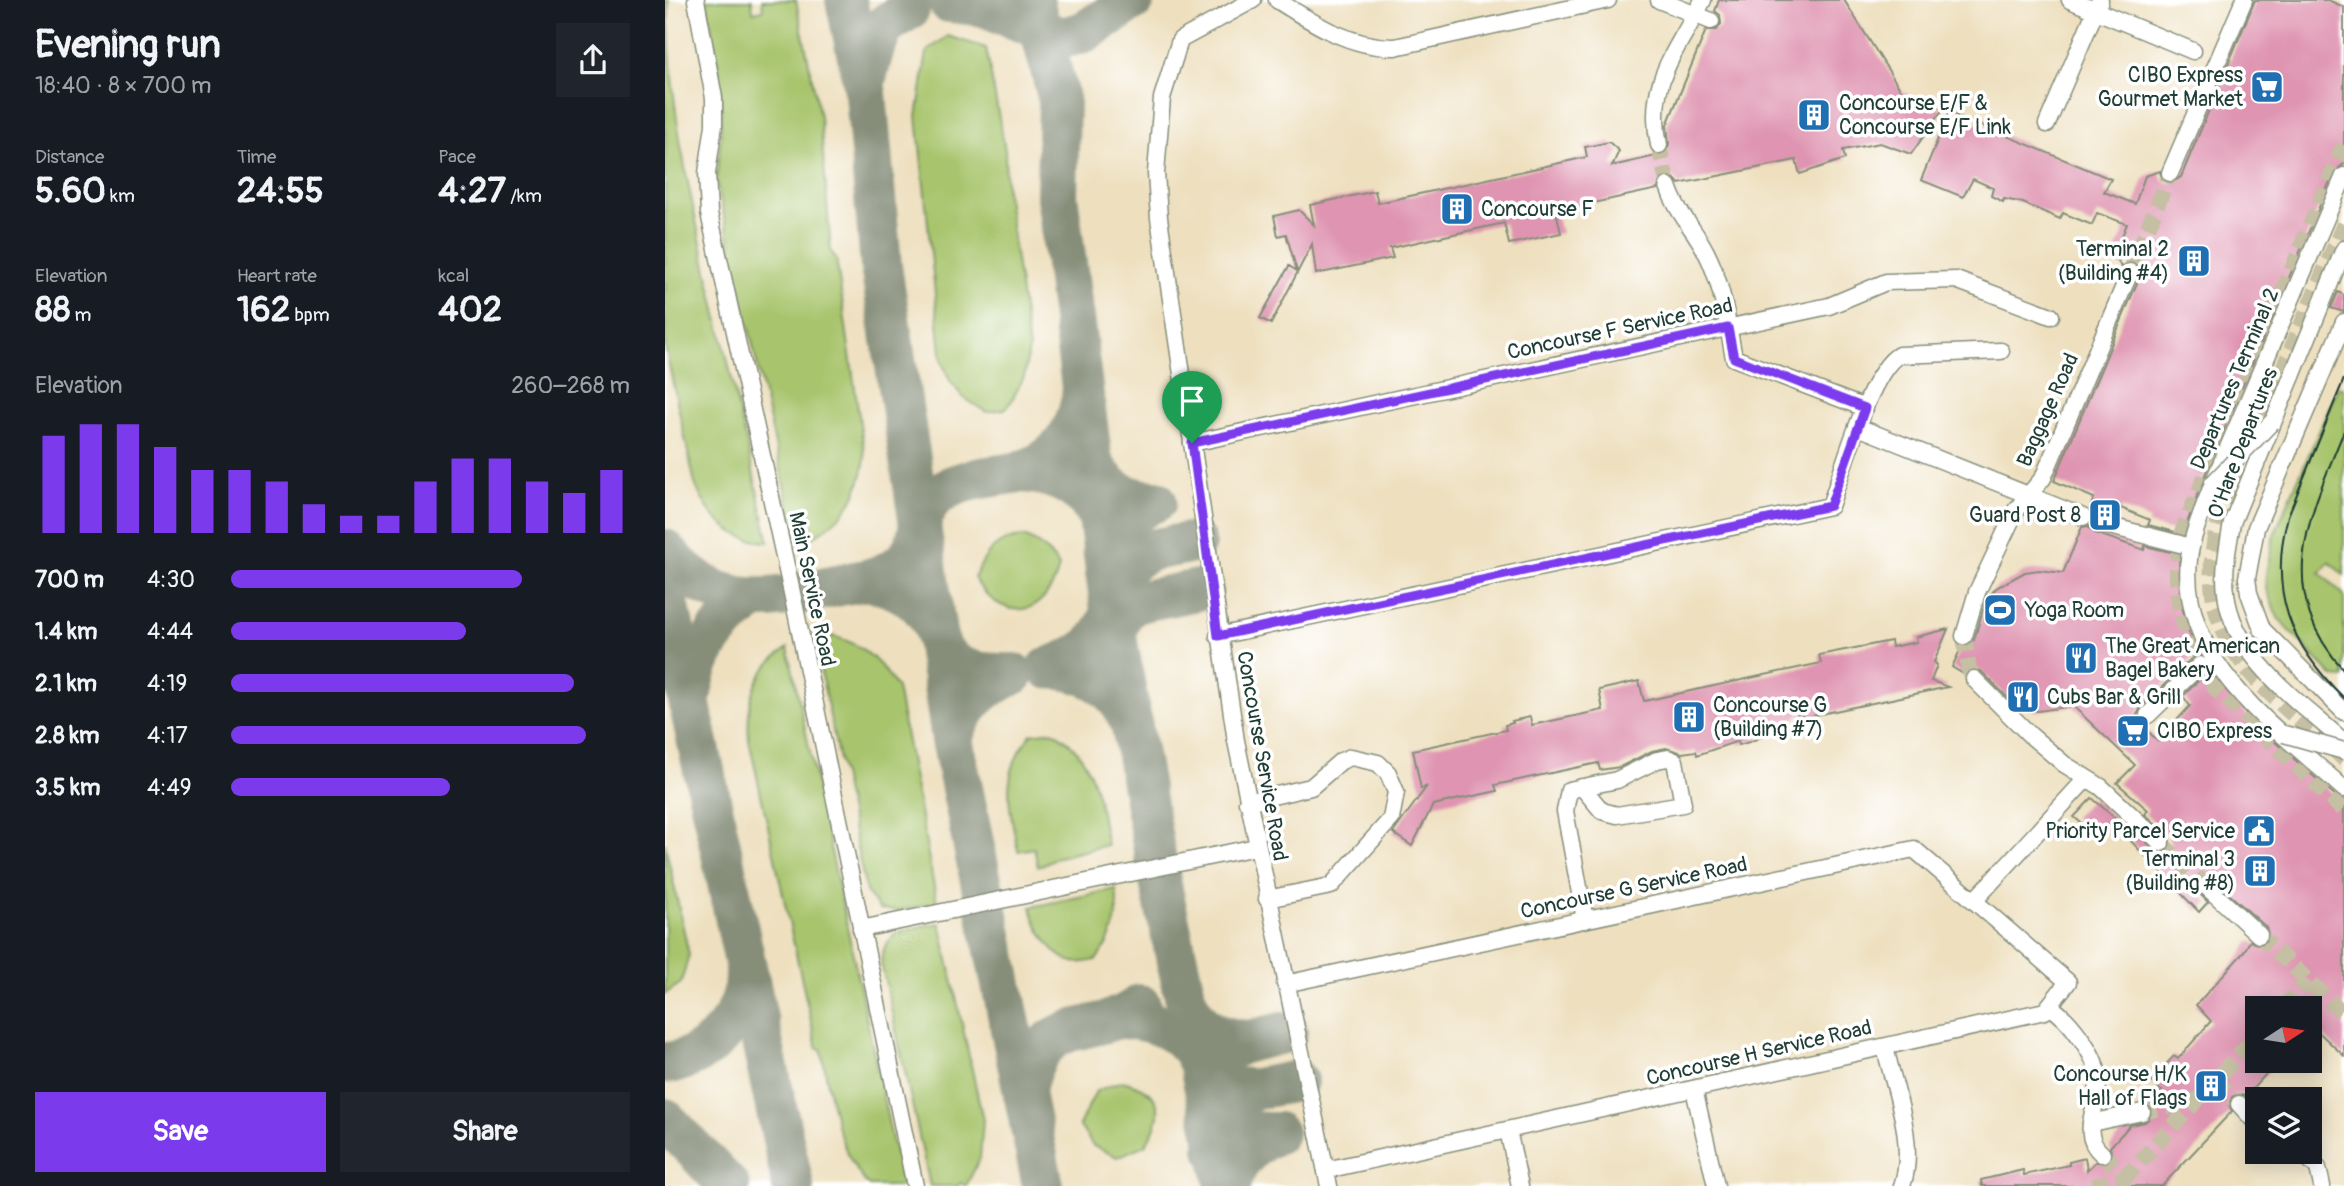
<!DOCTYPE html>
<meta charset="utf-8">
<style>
:root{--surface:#171b24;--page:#20242c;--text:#f1f3f6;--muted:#9ea1a6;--accent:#7c3aed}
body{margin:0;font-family:Pangolin,sans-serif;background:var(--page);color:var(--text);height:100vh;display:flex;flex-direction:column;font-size:26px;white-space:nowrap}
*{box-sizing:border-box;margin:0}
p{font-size:23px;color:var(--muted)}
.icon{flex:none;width:38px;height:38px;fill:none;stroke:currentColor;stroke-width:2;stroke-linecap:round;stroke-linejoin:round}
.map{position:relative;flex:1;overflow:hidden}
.details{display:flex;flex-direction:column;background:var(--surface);width:665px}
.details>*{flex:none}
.needle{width:46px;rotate:78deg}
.buttons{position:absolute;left:1580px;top:996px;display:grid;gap:14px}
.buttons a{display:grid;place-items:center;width:77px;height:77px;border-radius:0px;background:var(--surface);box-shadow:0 4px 18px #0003;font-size:35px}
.pin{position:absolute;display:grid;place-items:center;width:60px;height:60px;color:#fff;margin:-72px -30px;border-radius:50% 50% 50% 0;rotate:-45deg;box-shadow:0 0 7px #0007}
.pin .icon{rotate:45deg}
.round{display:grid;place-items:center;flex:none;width:74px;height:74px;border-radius:0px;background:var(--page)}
.headline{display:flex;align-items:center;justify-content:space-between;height:119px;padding:0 35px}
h1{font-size:38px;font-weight:700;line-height:52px}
.figures{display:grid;grid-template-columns:repeat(3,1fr);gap:10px;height:119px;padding:7px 35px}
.figures div{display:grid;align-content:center}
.figures b{font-size:35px;font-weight:700}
.figures small{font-size:19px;font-weight:400}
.figures p{font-size:19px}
.chart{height:196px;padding:14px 35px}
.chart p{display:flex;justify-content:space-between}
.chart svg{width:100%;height:126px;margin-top:7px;stroke:var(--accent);stroke-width:6}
.primary-button{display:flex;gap:14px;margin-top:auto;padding:14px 35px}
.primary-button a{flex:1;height:80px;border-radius:0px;background:var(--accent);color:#fff;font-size:28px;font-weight:700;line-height:80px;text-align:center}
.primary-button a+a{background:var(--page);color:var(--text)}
ul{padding:0 35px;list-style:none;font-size:23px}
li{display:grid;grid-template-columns:112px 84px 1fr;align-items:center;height:52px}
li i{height:18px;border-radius:9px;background:var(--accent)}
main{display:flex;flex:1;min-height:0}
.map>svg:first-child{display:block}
</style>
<main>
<section class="details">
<div class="headline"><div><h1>Evening run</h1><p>18:40 · 8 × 700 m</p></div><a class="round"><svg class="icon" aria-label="share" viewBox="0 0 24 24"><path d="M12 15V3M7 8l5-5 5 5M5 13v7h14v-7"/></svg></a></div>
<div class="figures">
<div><p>Distance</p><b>5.60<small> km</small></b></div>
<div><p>Time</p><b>24:55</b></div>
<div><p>Pace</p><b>4:27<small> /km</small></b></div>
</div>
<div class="figures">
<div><p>Elevation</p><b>88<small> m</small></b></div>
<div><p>Heart rate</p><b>162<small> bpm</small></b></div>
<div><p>kcal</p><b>402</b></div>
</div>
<div class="chart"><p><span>Elevation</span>260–268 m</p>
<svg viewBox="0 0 160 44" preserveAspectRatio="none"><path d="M5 44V10M15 44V6M25 44V6M35 44V14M45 44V22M55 44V22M65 44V26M75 44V34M85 44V38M95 44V38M105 44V26M115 44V18M125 44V18M135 44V26M145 44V30M155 44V22"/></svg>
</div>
<ul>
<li><b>700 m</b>4:30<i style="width:73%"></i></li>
<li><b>1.4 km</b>4:44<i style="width:59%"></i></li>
<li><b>2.1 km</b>4:19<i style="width:86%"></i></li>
<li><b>2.8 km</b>4:17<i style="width:89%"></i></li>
<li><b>3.5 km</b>4:49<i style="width:55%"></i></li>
</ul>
<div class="primary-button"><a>Save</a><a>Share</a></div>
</section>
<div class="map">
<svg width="1679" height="1186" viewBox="0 0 1679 1186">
<rect width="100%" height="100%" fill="#fff"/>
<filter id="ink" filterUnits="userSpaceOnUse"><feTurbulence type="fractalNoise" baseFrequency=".0143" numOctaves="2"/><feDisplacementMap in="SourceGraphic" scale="14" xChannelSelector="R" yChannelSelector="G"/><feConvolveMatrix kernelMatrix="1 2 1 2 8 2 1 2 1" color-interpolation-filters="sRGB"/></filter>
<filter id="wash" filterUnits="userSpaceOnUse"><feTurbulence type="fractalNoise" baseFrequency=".00686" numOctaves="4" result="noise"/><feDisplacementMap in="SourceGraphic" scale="28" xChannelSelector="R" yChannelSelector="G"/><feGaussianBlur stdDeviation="1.57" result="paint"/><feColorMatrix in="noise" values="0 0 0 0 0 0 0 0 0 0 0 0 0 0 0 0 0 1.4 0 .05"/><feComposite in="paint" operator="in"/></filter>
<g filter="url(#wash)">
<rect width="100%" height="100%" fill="#eee0bf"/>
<g fill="#a8c56d" stroke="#648150" stroke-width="2">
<path d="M0 0H4C2 99 24 192 46 288 65 373 85 457 104 542 67 541 43 517 30 484L0 347Z"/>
<path d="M41 0H87L88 12 98 10 97 0H131L155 117 166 252 171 258 200 457C194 503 178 519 139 543H132L51 180C61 108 56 71 41 0Z"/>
<polygon points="283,36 321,48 340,150 341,190 364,349 359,377 346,402 340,409 321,412 298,397 285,381 277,362 252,117 262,51"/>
<polygon points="1673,387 1679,389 1679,575 1664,562 1655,573 1679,595 1679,678 1668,677 1613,618 1601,589 1601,573 1609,535"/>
<path d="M358 537C375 543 385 552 394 567 381 621 335 622 309 578 321 553 329 539 358 537Z"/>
<path d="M148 634C188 635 212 656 232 688L272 903 231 911 214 909 201 891Z"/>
<path d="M123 648 237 1186H204C170 1150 166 1095 156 1049H152L84 740C81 701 89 671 123 648Z"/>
<path d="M387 731C431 754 433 800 442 845L390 858 373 867 369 848 353 851C344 804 334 775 366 734Z"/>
<polygon points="0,843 24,955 16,983 0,994"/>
<path d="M451 889C455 915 448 939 431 960 425 961 415 964 408 962 387 957 370 926 366 907Z"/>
<path d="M275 923 318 1120 315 1158 301 1186 296 1183 292 1186H265L216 962C220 927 246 929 275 923Z"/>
<path d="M457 1081C498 1091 502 1113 480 1145L452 1157 428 1146 414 1125 431 1091Z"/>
</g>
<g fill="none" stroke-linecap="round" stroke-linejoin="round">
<g stroke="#868e7a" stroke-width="42">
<polyline points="181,0 201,94 216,266 287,739 378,1186"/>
<polyline points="368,0 394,100 392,195 446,609 492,867 561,1186"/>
<polyline points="284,2 319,6 397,38 419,32 469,0"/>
<polyline points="199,85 209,47 220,25 244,9"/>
<path d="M417 398C410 436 391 461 354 472 383 473 414 483 429 510 438 524 441 541 458 547 466 550 477 550 486 550 461 562 451 572 445 600"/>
<path d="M426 460C440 488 460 500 491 501 448 517 410 595 478 601 459 606 452 619 451 638"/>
<path d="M0 550C62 625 119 594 201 580"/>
<polyline points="486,550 530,542"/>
<polyline points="0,589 128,1186"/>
<polyline points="478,601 537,589"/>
<path d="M446 609C440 644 414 657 383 668 419 669 450 684 464 719"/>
<path d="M25 697C32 653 51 626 86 601"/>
<path d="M287 739C297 706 317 687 349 674 325 674 295 675 279 653 271 641 270 624 261 613 247 593 224 585 201 580 276 559 237 518 276 492 298 478 329 477 354 472"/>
<path d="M521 1000C533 1028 555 1040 584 1041 560 1049 543 1061 540 1087"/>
<path d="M451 1018C478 1018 505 1025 524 1046 530 1052 531 1058 535 1065 545 1085 571 1090 591 1089 556 1103 553 1112 550 1148"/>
<polyline points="584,1041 622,1032"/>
<path d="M0 1063C44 1061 81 1016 81 974"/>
<polyline points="591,1089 632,1081"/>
<path d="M359 1094C377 1007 425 1043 475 1005"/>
<path d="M543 1102C561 1128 581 1134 612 1133 588 1144 570 1160 565 1186"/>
<polyline points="0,1119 64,1186"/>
</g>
</g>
<g id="blocks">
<g fill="#df94b1">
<polygon points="1054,0 1179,0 1237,92 1278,109 1246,154 1215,143 1178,150 1180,159 1135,174 1131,160 1014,184 1009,178 1000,176 995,180 993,189 891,211 896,233 844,244 839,223 725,248 728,258 651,274 647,244 606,324 595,318 624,266 632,271 621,234 613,236 609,216 634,210 649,225 645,205 710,191 713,203 922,157 920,147 944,142 954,151 947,166 1000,154 1004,144 1002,125 1041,30 1052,30 1056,24 1055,15 1050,11"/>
<polygon points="1590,0 1663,0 1679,7 1679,164 1669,172 1538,479 1518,534 1483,525 1485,520 1456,508 1452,517 1428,514 1425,509 1429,498 1389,481 1475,276 1475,270 1470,263 1463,262 1456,268 1450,253 1462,224 1432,213 1427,225 1398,213 1395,219 1358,203 1339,199 1338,202 1326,196 1328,188 1308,179 1298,197 1256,180 1284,112 1446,179 1439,192 1470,204 1480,176 1495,171 1497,180 1506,183 1516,177"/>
<polygon points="1673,292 1679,295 1679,312 1666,308"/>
<polygon points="1423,526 1430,533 1479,550 1480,546 1514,554 1515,599 1524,633 1535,655 1528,657 1476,707 1470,719 1493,741 1525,706 1518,696 1544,670 1591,725 1672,797 1679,799 1679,1056 1645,1024 1645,1008 1592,1008 1592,1060 1614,1060 1581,1096 1572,1094 1567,1097 1564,1105 1567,1111 1497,1186 1317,1186 1316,1180 1341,1174 1358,1170 1359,1175 1404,1165 1404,1162 1420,1158 1422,1170 1430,1162 1443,1162 1447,1157 1445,1147 1465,1125 1480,1122 1487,1116 1484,1105 1497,1091 1485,1081 1509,1056 1513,1059 1546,1021 1531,1005 1578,953 1585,941 1596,945 1604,937 1601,927 1545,877 1538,877 1532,884 1532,891 1543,902 1534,912 1460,835 1466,829 1494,853 1503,851 1506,845 1503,835 1480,814 1483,810 1452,783 1470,765 1408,706 1373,711 1352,707 1316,671 1307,669 1300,675 1287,667 1297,646 1309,640 1321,600 1331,588 1360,572 1374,570 1398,573 1417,527"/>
<polygon points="1283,629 1269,662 1272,665 1266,681 1283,687 1137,718 1136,711 1129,721 1087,741 1074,745 1073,741 1032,755 1031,751 1017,753 1001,748 987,751 955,767 935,770 933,763 830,785 832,791 768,805 747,846 728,833 762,786 756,789 748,750 841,730 840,725 848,723 847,721 865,717 867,725 938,710 934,690 974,681 979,701 1156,663 1154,655 1226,641 1227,647 1252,642 1251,637"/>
<polygon points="1427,798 1450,818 1433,837 1409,817"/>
</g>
</g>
</g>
<g filter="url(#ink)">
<use href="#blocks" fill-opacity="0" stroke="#868e7a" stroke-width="2"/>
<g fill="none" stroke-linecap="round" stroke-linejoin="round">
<g stroke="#c5bfa3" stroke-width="16" stroke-dasharray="16 8" stroke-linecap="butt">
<polyline points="994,145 1003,186"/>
<path d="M1679 145 1518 530C1503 589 1517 638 1550 688L1679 811"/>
<path d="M1679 224 1553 523C1524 644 1599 688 1679 759"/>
<polyline points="1465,272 1505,173"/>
<polyline points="1299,636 1304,670 1309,679"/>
<polyline points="1496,843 1542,887"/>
<polyline points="1594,935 1679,1014"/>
<polyline points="1618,1008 1643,981"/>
<polyline points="1550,1081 1574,1104"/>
<polyline points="1477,1112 1532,1100"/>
<polyline points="1437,1154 1472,1186"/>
<polyline points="1459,1179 1592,1035"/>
<polyline points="1428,1186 1459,1179 1458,1186"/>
</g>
<defs>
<g id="minor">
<polyline points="31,0 49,98 49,125 42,173 44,213 127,593 250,1186"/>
<polyline points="588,0 515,40 497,98 491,173 494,218 571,741 664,1186"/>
<path d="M612 0C648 23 686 48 730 47L943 0"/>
<polyline points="994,0 1046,21"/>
<polyline points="1405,0 1528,51"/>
<polyline points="1382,124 1435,0"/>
<path d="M994 145C981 82 1011 53 1038 0"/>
<polyline points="1505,173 1579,0"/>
<path d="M1679 176 1548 483C1539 508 1527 533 1524 559 1513 663 1613 728 1679 789"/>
<path d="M1003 186C1011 212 1029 228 1041 252 1058 285 1062 322 1069 358L1200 408"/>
<path d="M1679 249 1567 523C1563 547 1558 569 1561 593 1567 656 1636 703 1679 742"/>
<polyline points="1679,322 1591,528 1582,578 1584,593 1597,629 1679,712"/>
<polyline points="1193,427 1418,517"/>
<polyline points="527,443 1164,306 1221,282 1291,280 1386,316"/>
<polyline points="1433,523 1515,544"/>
<path d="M553 636 1165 506C1177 473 1205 370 1234 355L1336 351"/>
<polyline points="1299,636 1312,592 1351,510 1378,478 1465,272"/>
<polyline points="1309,679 1365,735 1399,764 1436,787 1496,843"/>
<polyline points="1483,715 1535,665"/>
<polyline points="917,787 937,811 952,815 1018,804 1010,761 1003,758 992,760 952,780 904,790 900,811 920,920"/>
<polyline points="582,802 646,787 676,761 686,757 713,763 723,773 731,792 726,819 666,886 602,899"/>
<polyline points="1542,887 1594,935"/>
<polyline points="1309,901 1421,779"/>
<polyline points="196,929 591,847"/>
<polyline points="620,984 1249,849 1403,982 1380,1011 661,1170"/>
<path d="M1384 1006C1404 1018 1431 1054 1433 1077 1436 1104 1412 1133 1437 1154"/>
<path d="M1220 1047C1229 1089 1252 1143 1237 1186"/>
<polyline points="1029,1089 1051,1186"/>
<polyline points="1574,1104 1592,1124"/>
<polyline points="1426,1123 1477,1112"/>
<polyline points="843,1130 855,1186"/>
<polyline points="1637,1152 1653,1168 1657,1186"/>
</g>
</defs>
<use href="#minor" stroke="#868e7a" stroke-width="19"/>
<use href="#minor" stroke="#fff" stroke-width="16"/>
<g stroke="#1f3d34" stroke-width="2">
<path d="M1679 379 1623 516C1603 592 1625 645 1679 698"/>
<path d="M1679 431C1644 516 1607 591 1679 670"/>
</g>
<defs>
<g id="minor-bridge">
<polyline points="1548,483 1607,422"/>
<polyline points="1619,734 1679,751"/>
</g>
</defs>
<use href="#minor-bridge" stroke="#868e7a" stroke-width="19" stroke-linecap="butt"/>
<use href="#minor-bridge" stroke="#fff" stroke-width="16"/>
</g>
</g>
<g fill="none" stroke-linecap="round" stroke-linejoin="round" filter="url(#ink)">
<defs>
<polygon id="route" points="1063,328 1069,358 1200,408 1165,506 553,636 527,443"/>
</defs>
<use href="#route" stroke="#fff" stroke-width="14"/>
<use href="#route" stroke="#7c3aed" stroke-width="9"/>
</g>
<defs>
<symbol id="supermarket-square" viewBox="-11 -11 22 22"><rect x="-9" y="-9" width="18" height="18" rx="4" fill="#1f6fb2" stroke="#fff"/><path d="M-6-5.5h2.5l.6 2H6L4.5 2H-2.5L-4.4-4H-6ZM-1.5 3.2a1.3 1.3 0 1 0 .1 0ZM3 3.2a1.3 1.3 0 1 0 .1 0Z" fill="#fff"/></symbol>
<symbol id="building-square" viewBox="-11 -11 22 22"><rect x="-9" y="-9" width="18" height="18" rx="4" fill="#1f6fb2" stroke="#fff"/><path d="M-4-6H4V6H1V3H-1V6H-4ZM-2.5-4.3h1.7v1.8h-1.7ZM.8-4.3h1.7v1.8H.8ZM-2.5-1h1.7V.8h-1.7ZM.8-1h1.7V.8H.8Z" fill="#fff"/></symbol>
<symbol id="stadium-square" viewBox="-11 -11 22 22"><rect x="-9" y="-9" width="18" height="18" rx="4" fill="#1f6fb2" stroke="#fff"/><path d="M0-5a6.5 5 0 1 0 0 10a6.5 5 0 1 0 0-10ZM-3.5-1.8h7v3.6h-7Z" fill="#fff"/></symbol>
<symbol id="restaurant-square" viewBox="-11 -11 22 22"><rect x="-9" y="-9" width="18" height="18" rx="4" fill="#1f6fb2" stroke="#fff"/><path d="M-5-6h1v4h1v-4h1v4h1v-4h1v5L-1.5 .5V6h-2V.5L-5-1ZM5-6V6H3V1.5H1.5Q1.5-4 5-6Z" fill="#fff"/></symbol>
<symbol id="civic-square" viewBox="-11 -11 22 22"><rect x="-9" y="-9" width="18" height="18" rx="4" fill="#1f6fb2" stroke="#fff"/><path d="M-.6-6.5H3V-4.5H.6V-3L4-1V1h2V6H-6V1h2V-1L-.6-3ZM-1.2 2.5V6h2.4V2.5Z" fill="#fff"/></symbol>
</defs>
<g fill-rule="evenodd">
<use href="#supermarket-square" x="1583" y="68" width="38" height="38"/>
<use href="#building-square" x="1130" y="96" width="38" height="38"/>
<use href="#building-square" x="773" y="190" width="38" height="38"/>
<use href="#building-square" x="1510" y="242" width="38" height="38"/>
<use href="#building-square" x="1421" y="496" width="38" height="38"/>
<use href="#stadium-square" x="1316" y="591" width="38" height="38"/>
<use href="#restaurant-square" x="1397" y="639" width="38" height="38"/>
<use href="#restaurant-square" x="1339" y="678" width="38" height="38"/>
<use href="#building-square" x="1005" y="698" width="38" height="38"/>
<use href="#supermarket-square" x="1449" y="712" width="38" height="38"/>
<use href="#civic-square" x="1575" y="812" width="38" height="38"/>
<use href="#building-square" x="1576" y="852" width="38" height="38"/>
<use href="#building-square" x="1527" y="1067" width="38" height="38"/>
</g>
<g text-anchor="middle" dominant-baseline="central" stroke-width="7" stroke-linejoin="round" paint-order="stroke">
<g font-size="21" fill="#1f3d34" stroke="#fff" text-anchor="start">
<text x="1578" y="75" text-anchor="end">CIBO Express<tspan x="1578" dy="24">Gourmet Market</tspan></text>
<text x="1174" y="103">Concourse E/F &amp;<tspan x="1174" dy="24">Concourse E/F Link</tspan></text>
<text x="816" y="209">Concourse F</text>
<text x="1504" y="249" text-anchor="end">Terminal 2<tspan x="1504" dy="24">(Building #4)</tspan></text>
<text x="1416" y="515" text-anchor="end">Guard Post 8</text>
<text x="1360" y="610">Yoga Room</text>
<text x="1440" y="646">The Great American<tspan x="1440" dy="24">Bagel Bakery</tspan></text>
<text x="1382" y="697">Cubs Bar &amp; Grill</text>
<text x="1048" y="705">Concourse G<tspan x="1048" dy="24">(Building #7)</tspan></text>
<text x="1492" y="731">CIBO Express</text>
<text x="1570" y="831" text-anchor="end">Priority Parcel Service</text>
<text x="1570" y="859" text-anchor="end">Terminal 3<tspan x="1570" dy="24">(Building #8)</tspan></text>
<text x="1522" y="1074" text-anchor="end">Concourse H/K<tspan x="1522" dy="24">Hall of Flags</tspan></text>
</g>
<g font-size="21" fill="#1f3d34" stroke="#fff">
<text transform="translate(955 329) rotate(-12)">Concourse F Service Road</text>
<text transform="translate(1570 379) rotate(-67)">Departures Terminal 2</text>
<text transform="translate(1383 410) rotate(-66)">Baggage Road</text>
<text transform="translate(1578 443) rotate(-69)">O'Hare Departures</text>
<text transform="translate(147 589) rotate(78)">Main Service Road</text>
<text transform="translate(597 756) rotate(80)">Concourse Service Road</text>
<text transform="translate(969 888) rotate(-12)">Concourse G Service Road</text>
<text transform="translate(1094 1053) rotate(-13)">Concourse H Service Road</text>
</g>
</g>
</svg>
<div class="buttons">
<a><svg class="needle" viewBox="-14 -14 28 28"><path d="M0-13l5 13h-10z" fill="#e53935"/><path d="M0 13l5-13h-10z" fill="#9ea1a6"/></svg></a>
<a><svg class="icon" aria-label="layers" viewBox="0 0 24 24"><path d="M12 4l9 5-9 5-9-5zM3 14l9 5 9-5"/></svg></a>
</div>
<div class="pin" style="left:527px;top:443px;background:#1e9e55"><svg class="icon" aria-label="arrive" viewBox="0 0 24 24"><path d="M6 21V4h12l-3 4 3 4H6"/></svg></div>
</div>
</main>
